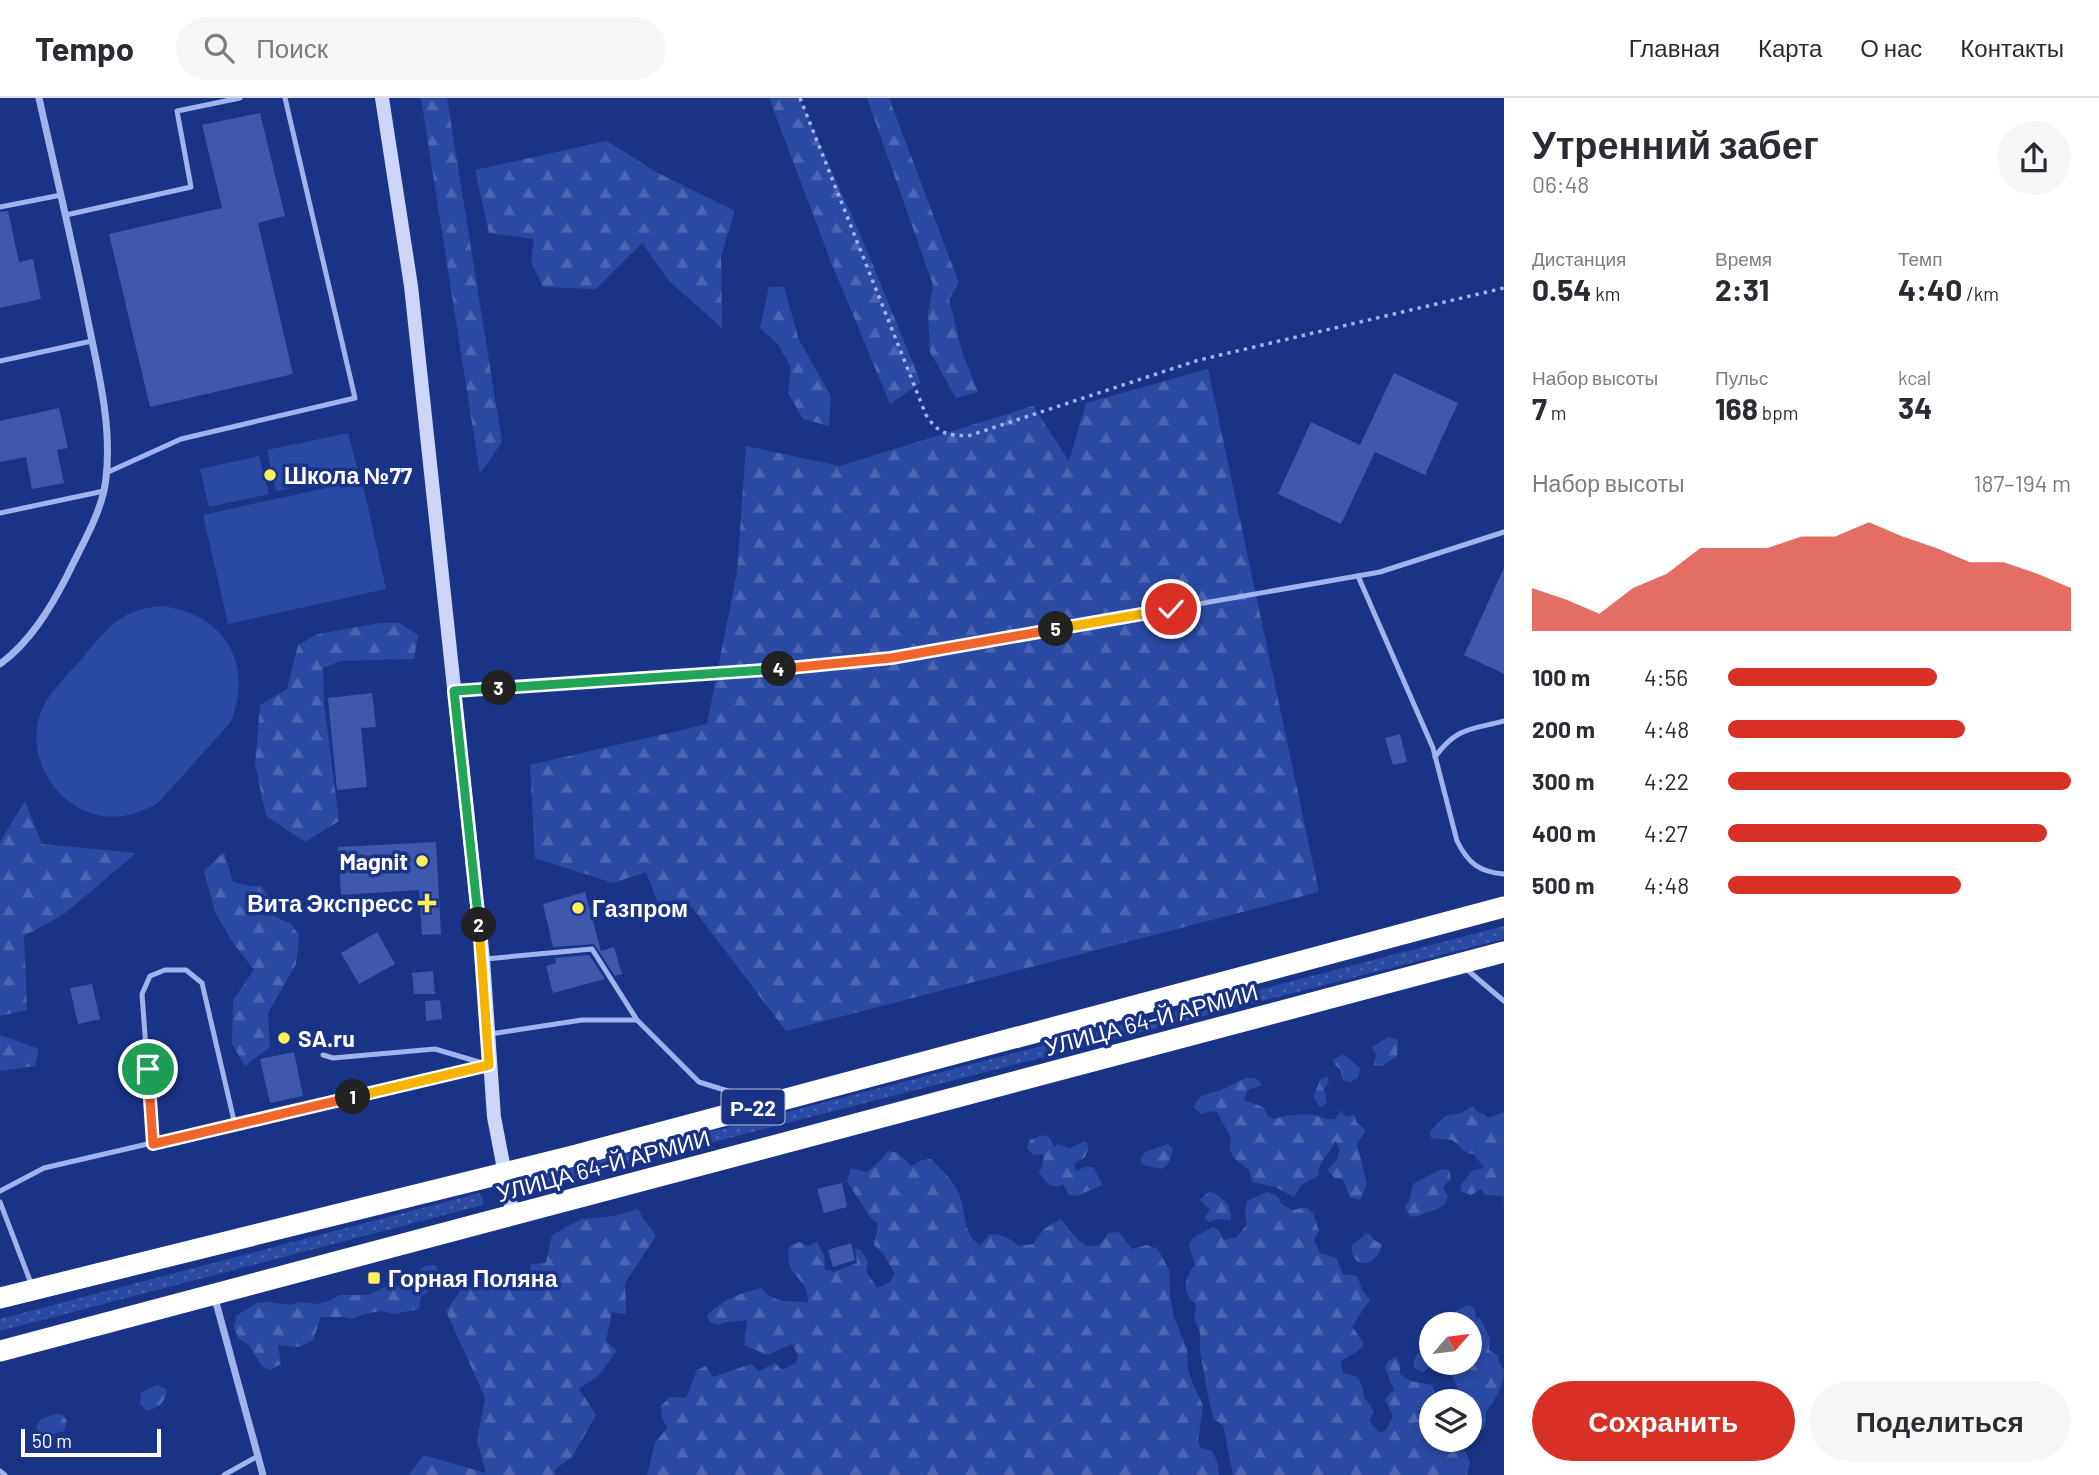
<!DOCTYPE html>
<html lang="ru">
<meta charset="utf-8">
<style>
:root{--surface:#fff;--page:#f7f7f7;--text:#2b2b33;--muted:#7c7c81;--line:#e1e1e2;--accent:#d93025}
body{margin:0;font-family:Barlow,sans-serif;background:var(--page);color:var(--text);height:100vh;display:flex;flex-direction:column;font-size:26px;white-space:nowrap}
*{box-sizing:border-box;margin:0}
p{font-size:23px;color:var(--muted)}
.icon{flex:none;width:38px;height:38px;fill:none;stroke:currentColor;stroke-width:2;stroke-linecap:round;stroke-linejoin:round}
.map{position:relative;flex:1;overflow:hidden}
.side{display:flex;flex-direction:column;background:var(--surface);width:595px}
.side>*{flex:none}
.needle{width:46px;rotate:62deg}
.controls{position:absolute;left:1419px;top:1214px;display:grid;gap:14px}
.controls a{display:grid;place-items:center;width:63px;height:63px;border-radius:50%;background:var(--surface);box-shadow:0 4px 10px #0003;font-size:35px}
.scale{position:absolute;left:21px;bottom:18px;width:140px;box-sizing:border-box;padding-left:7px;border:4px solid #fff;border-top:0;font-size:19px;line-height:24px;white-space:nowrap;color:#fff;-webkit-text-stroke:5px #193386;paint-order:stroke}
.pin{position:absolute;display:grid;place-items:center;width:60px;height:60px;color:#fff;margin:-30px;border:4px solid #fff;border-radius:50%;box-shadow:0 2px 7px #0007}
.km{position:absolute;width:35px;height:35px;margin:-18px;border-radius:50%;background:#222;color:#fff;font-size:19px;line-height:35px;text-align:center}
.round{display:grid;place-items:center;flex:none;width:74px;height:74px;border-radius:37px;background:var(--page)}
.summary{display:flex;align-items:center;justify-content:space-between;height:119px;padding:0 28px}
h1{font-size:38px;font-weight:700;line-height:52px}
.figures{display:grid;grid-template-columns:repeat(3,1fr);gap:10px;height:119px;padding:7px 28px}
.figures div{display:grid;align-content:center}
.figures b{font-size:30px;font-weight:700}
.figures small{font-size:19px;font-weight:400}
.figures p{font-size:19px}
.chart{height:196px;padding:14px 28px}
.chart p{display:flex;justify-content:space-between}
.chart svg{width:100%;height:126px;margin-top:7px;fill:var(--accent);opacity:.7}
.button{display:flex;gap:14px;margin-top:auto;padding:14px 28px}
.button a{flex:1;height:80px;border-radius:42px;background:var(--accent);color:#fff;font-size:28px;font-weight:700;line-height:80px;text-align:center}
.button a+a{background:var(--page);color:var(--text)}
ul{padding:0 28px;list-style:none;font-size:23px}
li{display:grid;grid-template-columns:112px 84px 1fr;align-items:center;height:52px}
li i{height:18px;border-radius:9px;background:var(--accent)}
header{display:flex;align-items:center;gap:42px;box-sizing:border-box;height:98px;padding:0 35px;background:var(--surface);border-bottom:2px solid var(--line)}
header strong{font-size:33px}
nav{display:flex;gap:38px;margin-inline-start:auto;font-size:24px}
.search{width:490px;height:63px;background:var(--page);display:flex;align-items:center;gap:18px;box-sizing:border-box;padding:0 24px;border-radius:38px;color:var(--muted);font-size:26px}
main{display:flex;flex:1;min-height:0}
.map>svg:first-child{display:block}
</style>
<header>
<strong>Tempo</strong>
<div class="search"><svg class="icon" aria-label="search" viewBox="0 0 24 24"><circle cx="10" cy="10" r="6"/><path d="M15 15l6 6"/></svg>Поиск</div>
<nav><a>Главная</a><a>Карта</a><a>О нас</a><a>Контакты</a></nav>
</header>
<main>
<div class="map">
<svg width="1504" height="1377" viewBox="0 0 1504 1377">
<defs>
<pattern id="grass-dots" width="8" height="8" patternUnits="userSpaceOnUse" patternTransform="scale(1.75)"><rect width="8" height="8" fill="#2b4aa4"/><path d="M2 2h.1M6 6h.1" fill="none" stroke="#4b65b2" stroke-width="1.8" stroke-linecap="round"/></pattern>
<pattern id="forest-firs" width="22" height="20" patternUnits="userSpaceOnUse" patternTransform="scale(1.75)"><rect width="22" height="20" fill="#2b4aa4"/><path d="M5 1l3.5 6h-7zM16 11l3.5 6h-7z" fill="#4b65b2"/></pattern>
</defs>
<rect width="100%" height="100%" fill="#193386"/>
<g fill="url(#grass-dots)">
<polygon points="1504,828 1504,841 530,1091 520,1090 517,1086 525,1082"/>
<polygon points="479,1095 483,1101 483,1107 0,1233 0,1221"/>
</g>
<g fill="url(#forest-firs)">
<polygon points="421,0 447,0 502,344 480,376"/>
<polygon points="769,0 799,0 861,138 921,285 890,306 831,164"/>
<polygon points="867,0 889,0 959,185 949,201 962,254 978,294 956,300 930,254 928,215 933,187"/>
<polygon points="607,43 656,74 735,113 721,158 722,230 669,183 642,145 596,191 543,189 531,163 534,141 489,135 475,72"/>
<polygon points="769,189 784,189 799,242 831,298 829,328 803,321 788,295 791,270 779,247 760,230"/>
<polygon points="1208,271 1319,794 786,933 692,809 663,818 646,774 613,785 535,760 530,667 707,626 737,474 746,348 840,368 1033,308 1069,363 1086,305"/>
<polygon points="380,525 399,525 418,537 414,561 340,563 323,570 324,605 339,723 305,744 266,718 255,666 260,607 287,591 298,547 318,536"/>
<polygon points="25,703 42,746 136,755 63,817 24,838 27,912 0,918 0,744"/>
<polygon points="224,754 233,784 249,788 261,788 268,798 264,813 291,826 299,837 296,866 268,915 270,949 245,968 232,946 233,902 254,872 233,845 215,814 204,773"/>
<polygon points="0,937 39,951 35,968 0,973"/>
<polygon points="1389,939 1398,942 1397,958 1382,968 1374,967 1376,957 1372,949"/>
<polygon points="1343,956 1360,970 1358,980 1350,984 1343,982 1341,976 1341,972 1335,967 1333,962"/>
<polygon points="1327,978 1329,984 1324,991 1327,1005 1320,1009 1313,999 1320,982"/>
<path d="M1246 980H1256L1262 987 1248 992 1244 1002 1263 1009 1268 1018 1275 1021C1284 1017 1307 1015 1317 1018 1325 1020 1327 1022 1335 1021L1341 1013 1346 1019 1354 1017 1357 1025 1365 1031V1034L1357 1046 1367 1086 1360 1102 1350 1099 1343 1082 1335 1080 1327 1072 1336 1063 1340 1051 1335 1043C1331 1056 1318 1061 1319 1077L1301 1087 1294 1099 1275 1089 1252 1084 1249 1072 1234 1060 1230 1052 1231 1040 1217 1014 1211 1013 1201 1016 1193 1009 1201 998 1221 992Z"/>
<polygon points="1473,1008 1477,1014 1484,1016 1488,1020 1504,1014 1504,1109 1503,1098 1485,1097 1481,1091 1471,1097 1462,1094 1460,1088 1472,1073 1484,1070 1474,1056 1467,1055 1452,1042 1431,1040 1430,1034 1445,1018 1461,1015"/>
<polygon points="1043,1037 1050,1040 1054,1049 1058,1046 1070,1050 1085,1043 1089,1050 1085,1059 1074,1066 1076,1073 1085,1069 1093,1069 1103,1087 1076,1098 1069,1097 1063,1086 1057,1089 1048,1086 1038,1073 1042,1069 1044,1056 1034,1057 1027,1050 1030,1042"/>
<path d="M1168 1046 1173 1051C1171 1060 1170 1066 1162 1071L1144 1067 1140 1062 1145 1054Z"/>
<path d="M888 1053 898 1055 911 1068 922 1062 931 1061C942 1073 953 1081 959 1096 966 1113 962 1136 980 1147L990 1136C1002 1136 1010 1140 1018 1148L1033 1146 1044 1131 1061 1121C1073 1136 1092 1166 1108 1135L1119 1134 1132 1151 1147 1147 1158 1151 1169 1172 1170 1198 1174 1219 1187 1251 1188 1272 1194 1289 1203 1307 1198 1343 1201 1350 1212 1353 1217 1363 1219 1377H647L655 1345 667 1330 662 1319 661 1308 670 1299 686 1300 697 1272 706 1268 713 1279 751 1266 759 1273 775 1265 782 1272 796 1265 798 1257 792 1246 767 1257 744 1247 747 1222C736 1224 728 1222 718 1227L710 1224 707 1218C718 1204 744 1193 761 1190 776 1207 788 1202 808 1205 809 1177 784 1181 789 1149L799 1144 809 1148 817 1144 824 1157 825 1172 834 1174 857 1165 855 1150 862 1153 868 1165 866 1173 877 1190 890 1184 895 1176 884 1157 874 1147 878 1126 870 1119 847 1083 851 1070 867 1074 881 1062Z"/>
<path d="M1441 1071 1449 1072 1451 1081 1443 1089 1448 1098 1446 1105C1436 1114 1427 1113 1416 1119L1409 1117 1405 1108 1409 1103 1413 1086Z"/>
<path d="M1210 1093C1224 1101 1231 1105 1231 1122L1219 1121 1209 1124 1205 1119 1210 1111 1202 1105 1200 1101Z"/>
<path d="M1267 1094 1279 1099 1281 1106 1293 1112 1306 1109 1313 1115 1319 1133 1314 1142 1320 1155 1336 1160 1343 1176 1357 1178 1363 1193 1370 1202 1352 1228 1364 1246 1358 1253 1341 1263 1343 1275 1358 1279 1363 1291 1364 1299 1374 1313 1369 1323 1380 1335 1386 1332 1393 1318 1385 1301 1394 1292 1385 1270 1388 1263 1396 1259 1400 1266V1276L1411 1283 1432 1287 1437 1298 1418 1314 1423 1322 1431 1324 1432 1342 1440 1348 1466 1354 1470 1365 1467 1377H1233L1223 1327 1214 1321 1210 1308 1200 1253V1234L1194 1220 1196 1206C1181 1196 1184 1179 1195 1167L1189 1147 1193 1140 1213 1129 1219 1133 1224 1142 1237 1139 1247 1126 1245 1114 1247 1103Z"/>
<polygon points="637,1111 656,1138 625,1185 626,1216 612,1214 606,1243 617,1253 598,1278 579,1291 596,1317 572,1359 554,1372 556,1377 409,1377 423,1357 486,1375 477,1343 485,1300 446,1213 462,1190 495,1185 526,1191 531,1166 546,1165 552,1137 581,1121 614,1118"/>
<path d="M1365 1135 1370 1136 1374 1142 1382 1146C1379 1167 1354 1175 1351 1149 1355 1143 1361 1142 1365 1135Z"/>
<polygon points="435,1167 439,1173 438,1184 421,1199 419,1211 395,1216 381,1213 364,1216 353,1221 344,1219 321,1219 313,1242 300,1249 278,1247 281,1266 270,1272 262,1268 249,1247 239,1241 234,1230 236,1218 257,1205 268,1204 290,1207 301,1204 316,1206 329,1203 340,1197 368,1197 389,1187 398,1188 425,1168"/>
<path d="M1467 1207 1474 1209 1476 1220H1480L1490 1240 1489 1252 1498 1257C1498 1265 1502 1266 1504 1273 1504 1290 1494 1302 1486 1314V1323L1483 1331 1477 1334 1470 1333V1304H1465L1450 1273 1453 1265H1470V1227H1457L1451 1216Z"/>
<path d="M1428 1249 1431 1252C1432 1264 1434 1268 1422 1274L1414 1270C1413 1258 1418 1254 1428 1249Z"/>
<path d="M157 1287 167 1291C165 1305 160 1309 147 1313L140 1306 141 1295Z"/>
<polygon points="56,1316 63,1317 67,1323 64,1333 42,1339 36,1329 41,1321"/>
</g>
<g fill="#2b4aa4">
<polygon points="348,335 359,377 276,393 267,352"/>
<polygon points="259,358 269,396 209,409 200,371"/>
<polygon points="362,382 386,491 228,526 203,417"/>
<path d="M162 508C225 516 255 567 230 625L158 705C147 711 136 716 123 718 69 726 23 668 40 617 48 594 69 576 85 557 110 527 121 512 162 508Z"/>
</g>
<g fill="#3d58ad">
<polygon points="260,15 285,118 258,125 293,276 150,309 109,136 222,110 202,27"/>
<polygon points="8,113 19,164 33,161 41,201 0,210 0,114"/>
<polygon points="1394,275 1458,305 1425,377 1375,354 1341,426 1278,396 1311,324 1360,347"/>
<polygon points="59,310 68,350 57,352 64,385 32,391 26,359 0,364 0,323"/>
<polygon points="1504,470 1504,576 1464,557"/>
<polygon points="372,595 376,629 361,630 367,689 337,692 328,600"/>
<polygon points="1400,636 1407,664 1393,667 1385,640"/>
<polygon points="436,744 441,836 422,837 419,792 341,797 338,749"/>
<polygon points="585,794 601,853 614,849 622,876 615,878 594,846 553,849 543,806"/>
<polygon points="377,834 395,866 359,886 341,855"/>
<polygon points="589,857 605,881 553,895 546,868 556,865 555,860"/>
<polygon points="433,873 435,896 414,896 412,875"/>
<polygon points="92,886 100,921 78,926 70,890"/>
<polygon points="440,902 442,921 426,923 425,903"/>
<polygon points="294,954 303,998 270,1005 260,961"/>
<polygon points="842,1085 847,1109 824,1115 817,1091"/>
<polygon points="851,1145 855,1162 833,1169 828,1152"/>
</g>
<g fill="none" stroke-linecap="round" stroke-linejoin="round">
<path stroke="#9fb3ed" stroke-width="3.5" stroke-dasharray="3.5 5" stroke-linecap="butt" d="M800 0 926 317C939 336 946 337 968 338L1199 262 1504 190"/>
<g stroke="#9fb3ed" stroke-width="5">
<polyline points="0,109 61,97"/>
<polyline points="66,117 191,89 177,13 240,0"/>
<polyline points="0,263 92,243"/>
<polyline points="106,375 181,341 355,300 285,0"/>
<polyline points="0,415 104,393"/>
<path d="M1358 478 1433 650 1457 743C1468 765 1479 774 1504 776"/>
<polyline points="455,593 801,570 892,560 1380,474 1504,434"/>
<path d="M1435 659C1457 629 1470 632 1504 623"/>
<polyline points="485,861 592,851 637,922 699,984 757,1002"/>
<polyline points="1465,870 1504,903"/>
<polyline points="490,936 582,922 637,922"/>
<polyline points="153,1046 142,896 150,878 165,872 186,872 202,885 235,1027"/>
<polyline points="0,1093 44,1070 489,967 435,951 333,960 323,957"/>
<polyline points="0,1104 32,1188"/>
<polyline points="0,1373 5,1377"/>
<polyline points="224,1377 258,1358"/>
</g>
<g stroke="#9fb3ed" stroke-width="7">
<path d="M0 566C30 544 50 511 67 478 81 448 103 413 106 380 112 329 99 277 89 228 74 152 56 76 39 0"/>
<polyline points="214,1197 263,1377"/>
</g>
<polyline stroke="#cbd6f9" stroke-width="14" points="382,0 411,188 483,861 494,1019 513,1118"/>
<g stroke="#fff" stroke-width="21">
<polyline points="0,1200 573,1058 1504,809"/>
<polyline points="0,1253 1504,854"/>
</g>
</g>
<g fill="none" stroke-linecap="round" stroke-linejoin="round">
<defs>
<polyline id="split-1" points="148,971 153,1046 353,999"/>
<polyline id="split-2" points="353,999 489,967 479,827"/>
<polyline id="split-3" points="479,827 454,593 499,590"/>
<polyline id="split-4" points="499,590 779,571"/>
<polyline id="split-5" points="779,571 891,560 1056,531"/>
<polyline id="split-6" points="1056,531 1171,511"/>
</defs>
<use href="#split-1" stroke="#fff" stroke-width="14"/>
<use href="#split-2" stroke="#fff" stroke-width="14"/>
<use href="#split-3" stroke="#fff" stroke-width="14"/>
<use href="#split-4" stroke="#fff" stroke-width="14"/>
<use href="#split-5" stroke="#fff" stroke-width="14"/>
<use href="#split-6" stroke="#fff" stroke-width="14"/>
<use href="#split-1" stroke="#f0652b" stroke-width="9"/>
<use href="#split-2" stroke="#f5b400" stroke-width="9"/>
<use href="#split-3" stroke="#22a559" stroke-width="9"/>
<use href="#split-4" stroke="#22a559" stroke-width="9"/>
<use href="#split-5" stroke="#f0652b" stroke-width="9"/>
<use href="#split-6" stroke="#f5b400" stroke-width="9"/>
</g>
<g fill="#fff05a" stroke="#193386" stroke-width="2.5">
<circle cx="270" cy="377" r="7"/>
<circle cx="422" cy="763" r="7"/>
<path d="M423.5 794.5h7v7h7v7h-7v7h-7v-7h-7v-7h7z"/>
<circle cx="578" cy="810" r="7"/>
<circle cx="284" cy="940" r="7"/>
<rect x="367" y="1173" width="14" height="14" rx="3.5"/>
</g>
<g text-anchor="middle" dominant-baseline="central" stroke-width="7" stroke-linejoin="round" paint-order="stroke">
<rect fill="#193386" stroke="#bac2db" stroke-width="2" x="721.5" y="991.5" width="63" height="35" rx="5"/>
<g font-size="21" font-weight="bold" fill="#fff">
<text x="753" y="1009">Р-22</text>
</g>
<g font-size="23" font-weight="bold" fill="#fff" stroke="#193386" text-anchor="start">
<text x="284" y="377">Школа №77</text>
<text x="408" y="763" text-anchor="end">Magnit</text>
<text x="413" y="805" text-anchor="end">Вита Экспресс</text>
<text x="592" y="810">Газпром</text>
<text x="298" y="940">SA.ru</text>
<text x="388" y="1180">Горная Поляна</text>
</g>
<g font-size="23" fill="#fff" stroke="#193386">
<text transform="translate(1151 921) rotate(-15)">УЛИЦА 64-Й АРМИИ</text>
<text transform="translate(603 1067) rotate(-15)">УЛИЦА 64-Й АРМИИ</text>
</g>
</g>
</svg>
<div class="controls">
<a><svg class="needle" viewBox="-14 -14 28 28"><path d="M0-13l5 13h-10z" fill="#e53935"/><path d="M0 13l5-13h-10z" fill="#7c7c81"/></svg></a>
<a><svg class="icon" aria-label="layers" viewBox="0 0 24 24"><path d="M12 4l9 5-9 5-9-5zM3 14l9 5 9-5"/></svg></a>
</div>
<div class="scale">50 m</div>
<div class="pin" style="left:148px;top:971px;background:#1e9e55"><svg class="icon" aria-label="arrive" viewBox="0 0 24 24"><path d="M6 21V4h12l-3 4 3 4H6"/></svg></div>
<div class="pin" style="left:1171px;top:511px;background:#d93025"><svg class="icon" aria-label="check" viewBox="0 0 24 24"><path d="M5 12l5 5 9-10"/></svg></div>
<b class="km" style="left:353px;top:999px">1</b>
<b class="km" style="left:479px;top:827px">2</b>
<b class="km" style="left:499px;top:590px">3</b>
<b class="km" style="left:779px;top:571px">4</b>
<b class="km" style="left:1056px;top:531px">5</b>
</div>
<section class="side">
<div class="summary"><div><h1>Утренний забег</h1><p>06:48</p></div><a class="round"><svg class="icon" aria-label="share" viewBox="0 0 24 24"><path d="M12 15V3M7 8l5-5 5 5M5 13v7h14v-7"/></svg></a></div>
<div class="figures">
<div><p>Дистанция</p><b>0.54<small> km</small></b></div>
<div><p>Время</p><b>2:31</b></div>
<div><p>Темп</p><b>4:40<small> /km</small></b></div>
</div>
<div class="figures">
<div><p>Набор высоты</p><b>7<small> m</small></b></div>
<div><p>Пульс</p><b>168<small> bpm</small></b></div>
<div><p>kcal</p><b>34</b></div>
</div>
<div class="chart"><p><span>Набор высоты</span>187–194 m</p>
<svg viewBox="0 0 160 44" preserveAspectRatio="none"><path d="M0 44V29L10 33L20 38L30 29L40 24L50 15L60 15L70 15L80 11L90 11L100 6L110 11L120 15L130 20L140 20L150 24L160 29V44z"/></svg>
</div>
<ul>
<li><b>100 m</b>4:56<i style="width:61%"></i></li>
<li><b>200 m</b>4:48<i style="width:69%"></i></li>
<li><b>300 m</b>4:22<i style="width:100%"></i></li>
<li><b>400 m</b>4:27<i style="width:93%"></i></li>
<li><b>500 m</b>4:48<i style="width:68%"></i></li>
</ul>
<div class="button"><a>Сохранить</a><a>Поделиться</a></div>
</section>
</main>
